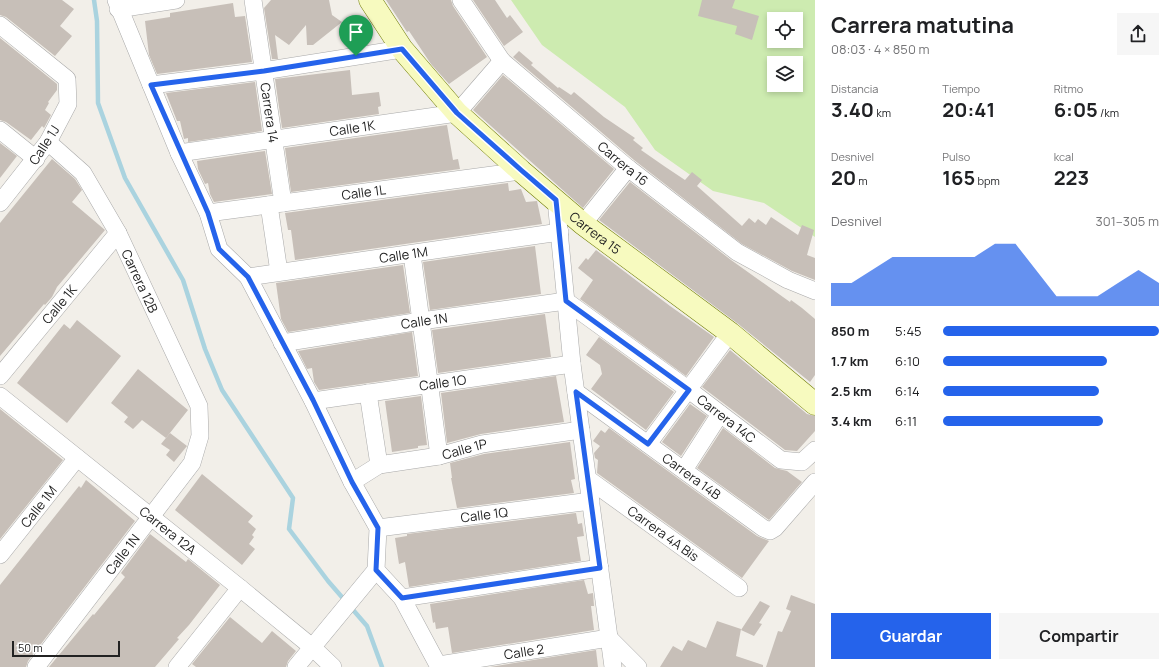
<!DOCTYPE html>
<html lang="es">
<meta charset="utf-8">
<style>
:root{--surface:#fff;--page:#f6f6f6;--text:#202124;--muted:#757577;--accent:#2563eb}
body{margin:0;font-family:Manrope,sans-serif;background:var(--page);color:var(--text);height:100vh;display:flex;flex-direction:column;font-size:15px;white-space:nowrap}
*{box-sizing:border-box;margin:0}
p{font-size:13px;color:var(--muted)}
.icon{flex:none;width:22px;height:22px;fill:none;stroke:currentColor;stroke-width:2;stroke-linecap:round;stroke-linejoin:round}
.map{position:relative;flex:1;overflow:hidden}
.drawer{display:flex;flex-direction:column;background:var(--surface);width:360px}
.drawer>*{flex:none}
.fabs{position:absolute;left:767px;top:12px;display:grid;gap:8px}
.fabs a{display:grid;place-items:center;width:36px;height:36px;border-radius:0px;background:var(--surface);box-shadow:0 2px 6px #0003;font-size:20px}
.scale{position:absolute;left:12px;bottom:10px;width:108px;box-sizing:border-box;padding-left:4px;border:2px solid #222;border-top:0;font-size:11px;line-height:14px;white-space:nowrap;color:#222;-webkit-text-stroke:3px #fff;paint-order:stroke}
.pin{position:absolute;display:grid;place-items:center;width:34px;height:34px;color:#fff;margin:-41px -17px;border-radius:50% 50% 50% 0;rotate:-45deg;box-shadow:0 0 4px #0007}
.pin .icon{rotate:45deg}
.round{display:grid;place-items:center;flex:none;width:42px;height:42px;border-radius:0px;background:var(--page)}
.head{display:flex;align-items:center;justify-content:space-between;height:68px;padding:0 16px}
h1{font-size:22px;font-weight:700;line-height:30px}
.stats{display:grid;grid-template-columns:repeat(3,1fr);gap:6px;height:68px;padding:4px 16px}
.stats div{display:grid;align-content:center}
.stats b{font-size:20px;font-weight:700}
.stats small{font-size:11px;font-weight:400}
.stats p{font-size:11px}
.chart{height:112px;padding:8px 16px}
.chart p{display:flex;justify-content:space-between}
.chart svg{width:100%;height:72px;margin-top:4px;fill:var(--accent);opacity:.7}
.button{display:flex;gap:8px;margin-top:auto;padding:8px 16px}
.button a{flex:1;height:46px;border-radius:0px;background:var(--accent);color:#fff;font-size:16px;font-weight:700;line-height:46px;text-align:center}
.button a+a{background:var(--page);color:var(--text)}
ul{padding:0 16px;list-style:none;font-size:13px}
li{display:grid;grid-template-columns:64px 48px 1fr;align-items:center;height:30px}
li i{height:10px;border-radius:5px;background:var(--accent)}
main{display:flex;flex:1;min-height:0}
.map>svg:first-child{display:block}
</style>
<main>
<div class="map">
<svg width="815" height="667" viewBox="0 0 815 667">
<rect width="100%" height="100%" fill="#f2efe9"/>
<path fill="#cdebb0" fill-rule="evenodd" d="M511 0H815V237L764 203 713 191 655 150 625 107 542 45ZM774 19H796V41H774ZM774 63H796V85H774Z"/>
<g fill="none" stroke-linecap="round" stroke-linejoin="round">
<polyline stroke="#aad3df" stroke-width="4.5" points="94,0 97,21 98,103 125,178 183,280 205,349 222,390 293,498 289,529 328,581 367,626 382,667"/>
</g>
<g fill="#c7bfb8">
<polygon points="0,0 62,0 74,9 60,26 72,36 55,56 6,17 0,15"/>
<polygon points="271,0 329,0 332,15 342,22 313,45 307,45 306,25 289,45 275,35 278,59 272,59 264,8"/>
<polygon points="386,0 451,0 453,6 487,57 449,84 431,64 409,31 407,32"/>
<polygon points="473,0 495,0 507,18 510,15 523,32 504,46"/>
<polygon points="702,0 735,0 732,8 759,16 752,40 735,34 737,26 698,16"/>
<polygon points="233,3 235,17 245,16 252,62 157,74 149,55 145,21 170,17 170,13"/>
<polygon points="0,38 57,84 57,90 48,102 49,103 45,110 51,115 44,128 42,126 31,140 6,122 0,120"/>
<polygon points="519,51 533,63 531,65 558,88 559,87 571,95 574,92 604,117 635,138 633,140 643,148 641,150 664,166 685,180 692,172 702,180 697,186 742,226 749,218 755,223 758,219 766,225 771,217 798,235 802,225 814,230 807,255 815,258 815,280 792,271 742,244 634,160 513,57"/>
<polygon points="350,70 352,95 379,92 381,106 378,107 379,114 282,128 275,79"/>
<polygon points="503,75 614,169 583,208 473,110"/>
<polygon points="255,82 262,131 188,142 188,138 184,139 180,121 177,121 166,93"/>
<polygon points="447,125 453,160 458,159 460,169 291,192 285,148"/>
<polygon points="0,143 17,156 0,178"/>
<polygon points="265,151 272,194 214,202 210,194 208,183 205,184 198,169 197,161"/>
<polygon points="52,159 75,179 82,190 72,202 105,230 57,287 52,297 45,305 44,304 0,356 0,223"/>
<polygon points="630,182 731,260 790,302 791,300 802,308 815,319 815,375 810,382 737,323 599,220"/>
<polygon points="508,183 509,191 521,189 526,202 537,201 542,224 295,260 291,230 288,230 285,213"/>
<polygon points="535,246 541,294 430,310 423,262"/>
<polygon points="596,250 670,306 714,337 686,376 580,299 593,280 578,268 586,258 588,260"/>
<polygon points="403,265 410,313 288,332 281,319 276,283"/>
<polygon points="545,314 551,357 438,373 432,330"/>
<polygon points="77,320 121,356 67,423 17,383 64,324 70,329"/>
<polygon points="412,332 418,376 319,390 314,382 312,368 307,369 298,351"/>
<polygon points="599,337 674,392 646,430 591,389 602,374 600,365 586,355"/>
<polygon points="730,350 807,414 815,416 815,431 797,451 785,450 702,387"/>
<polygon points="138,369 188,410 166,438 142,420 133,429 124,422 128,417 111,403"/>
<polygon points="556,376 564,422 481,434 447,443 441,393"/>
<polygon points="421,396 427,445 418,446 418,448 392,452 385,401"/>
<polygon points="690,404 707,416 681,456 662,442"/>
<polygon points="0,409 63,460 0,539"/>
<polygon points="609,428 757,536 769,541 742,578 597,473 598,460 595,458 594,453 600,446 593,441 601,430 605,433"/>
<polygon points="723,428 775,468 787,471 802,482 769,520 697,468"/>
<polygon points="170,433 187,446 174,462 166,455 170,450 161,444"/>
<polygon points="570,442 575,479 571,480 574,493 457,508 451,478 452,478 450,463 484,454"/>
<polygon points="202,474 253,516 248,522 256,529 252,535 254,537 249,544 255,549 242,565 175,510"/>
<polygon points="86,480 135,521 28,661 26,667 0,667 0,585 79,486 81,488"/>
<polygon points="576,513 578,524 582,523 584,536 577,537 581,561 409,587 405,562 399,564 395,538 407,536 407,534"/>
<polygon points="150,534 186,562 188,559 220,585 189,625 177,638 179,639 155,667 49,667 93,614 94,615 125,577 121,573"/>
<polygon points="584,580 588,594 593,593 594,606 591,606 594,630 452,653 448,627 436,629 435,622 433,623 430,604"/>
<polygon points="791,595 815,604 815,667 766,667 778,631 782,632 791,611 786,609"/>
<polygon points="760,601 770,606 759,623 762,624 754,636 741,630"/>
<polygon points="230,617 262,643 272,631 296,651 288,661 286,667 196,667 192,664"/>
<polygon points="717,621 741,629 736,656 763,665 763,667 660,667 673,646 682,651 688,640 706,648"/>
<polygon points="596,650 598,667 490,667"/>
</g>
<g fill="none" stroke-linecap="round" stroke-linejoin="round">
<defs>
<g id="minor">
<polyline points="116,0 179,153 208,213 219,249 248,277 313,401 352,482 378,528 376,570 402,598 439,667"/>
<path id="s1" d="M253 0 283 203"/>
<path id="s2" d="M461 0 502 61 628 168 737 252 788 280 815 291"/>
<polyline points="118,9 176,0"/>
<polyline points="0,25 67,79 68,104 48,142 0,203"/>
<polyline points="151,85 263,71 402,49"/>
<polyline points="0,130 36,159"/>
<path id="s3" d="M179 153 457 113 502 61"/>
<polyline points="556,200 572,364 613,667"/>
<polyline points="269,205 279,272"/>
<path id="s4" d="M208 213 521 171"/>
<polyline points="583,224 628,168"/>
<polyline points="412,254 439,456"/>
<path id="s5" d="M248 277 560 232"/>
<path id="s6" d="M282 343 421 321 566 301 689 390 781 460 802 462 815 450"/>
<path id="s7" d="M0 376 118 233"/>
<path id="s8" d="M576 392 763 528 770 531 775 528 815 482"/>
<polyline points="368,393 379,465"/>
<path id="s9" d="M0 396 240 588 312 647 333 667"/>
<path id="s10" d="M313 401 572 364"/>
<polyline points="648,444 730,333"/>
<polyline points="684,470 720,414"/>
<path id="s11" d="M588 479 739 588"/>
<path id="s12" d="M352 482 379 465 439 456 482 444 581 430"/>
<path id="s13" d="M378 528 591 501"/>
<path id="s14" d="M0 555 77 458"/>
<polyline points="402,598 600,568"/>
<path id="s15" d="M439 665 609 638 638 667"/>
<path id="s16" d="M36 667 192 463 200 436 199 406 118 233 83 173 48 142"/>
<polyline points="177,667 240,588"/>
<polyline points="296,667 376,570"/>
</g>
<g id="secondary">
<path id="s17" d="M370 0 402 49 457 113 521 171 583 224 730 333 815 404"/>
</g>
</defs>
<use href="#minor" stroke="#a9a9a9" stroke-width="18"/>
<use href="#secondary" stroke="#707d05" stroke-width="23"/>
<use href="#minor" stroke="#fff" stroke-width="17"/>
<use href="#secondary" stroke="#f7fabf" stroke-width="22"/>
</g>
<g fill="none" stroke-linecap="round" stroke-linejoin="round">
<defs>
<polygon id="route" points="402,49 457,113 521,170 556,200 566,301 689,390 648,444 576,392 600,568 402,598 376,570 378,528 352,482 313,400 248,277 219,249 208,213 151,85 264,71"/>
</defs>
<use href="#route" stroke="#fff" stroke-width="8"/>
<use href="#route" stroke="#2563eb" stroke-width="5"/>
</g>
<g text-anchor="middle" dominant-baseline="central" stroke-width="3" stroke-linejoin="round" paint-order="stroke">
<g font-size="13" fill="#222" stroke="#fff">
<text stroke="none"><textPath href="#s1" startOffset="114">Carrera 14</textPath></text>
<text stroke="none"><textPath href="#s3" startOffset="175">Calle 1K</textPath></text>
<text transform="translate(44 145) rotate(-57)">Calle 1J</text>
<text stroke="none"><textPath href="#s2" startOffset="232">Carrera 16</textPath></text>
<text stroke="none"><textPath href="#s4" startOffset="157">Calle 1L</textPath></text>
<text stroke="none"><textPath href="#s17" startOffset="326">Carrera 15</textPath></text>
<text stroke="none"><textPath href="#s5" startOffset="157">Calle 1M</textPath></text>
<text transform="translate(140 281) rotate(65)">Carrera 12B</text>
<text stroke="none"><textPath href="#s7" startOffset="93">Calle 1K</textPath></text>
<text stroke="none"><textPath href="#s6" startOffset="144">Calle 1N</textPath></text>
<text stroke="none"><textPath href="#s10" startOffset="131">Calle 1O</textPath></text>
<text stroke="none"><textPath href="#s6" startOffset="486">Carrera 14C</textPath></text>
<text stroke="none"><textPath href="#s12" startOffset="119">Calle 1P</textPath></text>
<text stroke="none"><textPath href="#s8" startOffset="143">Carrera 14B</textPath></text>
<text stroke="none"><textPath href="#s14" startOffset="62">Calle 1M</textPath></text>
<text stroke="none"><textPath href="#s13" startOffset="107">Calle 1Q</textPath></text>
<text stroke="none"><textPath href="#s9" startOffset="215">Carrera 12A</textPath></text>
<text stroke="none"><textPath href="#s11" startOffset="93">Carrera 4A Bis</textPath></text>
<text stroke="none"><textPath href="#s16" startOffset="142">Calle 1N</textPath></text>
<text stroke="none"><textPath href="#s15" startOffset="86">Calle 2</textPath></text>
</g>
</g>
</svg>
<div class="fabs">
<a><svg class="icon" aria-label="locate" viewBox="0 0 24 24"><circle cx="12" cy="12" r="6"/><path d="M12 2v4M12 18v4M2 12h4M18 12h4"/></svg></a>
<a><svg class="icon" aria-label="layers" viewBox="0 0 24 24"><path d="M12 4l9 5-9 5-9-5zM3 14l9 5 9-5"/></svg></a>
</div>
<div class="scale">50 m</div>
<div class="pin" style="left:356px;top:56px;background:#1e9e55"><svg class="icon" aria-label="arrive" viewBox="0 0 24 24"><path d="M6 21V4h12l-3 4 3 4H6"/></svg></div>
</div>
<section class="drawer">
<div class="head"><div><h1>Carrera matutina</h1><p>08:03 · 4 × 850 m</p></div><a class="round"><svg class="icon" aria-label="share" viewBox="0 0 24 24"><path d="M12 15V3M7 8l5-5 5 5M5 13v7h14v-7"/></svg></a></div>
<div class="stats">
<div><p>Distancia</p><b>3.40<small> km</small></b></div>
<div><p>Tiempo</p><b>20:41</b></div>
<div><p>Ritmo</p><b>6:05<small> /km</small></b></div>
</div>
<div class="stats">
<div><p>Desnivel</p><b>20<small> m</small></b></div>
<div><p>Pulso</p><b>165<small> bpm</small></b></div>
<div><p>kcal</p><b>223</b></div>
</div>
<div class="chart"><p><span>Desnivel</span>301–305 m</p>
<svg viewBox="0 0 160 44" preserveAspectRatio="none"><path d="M0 44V30L10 30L20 22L30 14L40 14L50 14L60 14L70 14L80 6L90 6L100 22L110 38L120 38L130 38L140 30L150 22L160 30V44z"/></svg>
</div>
<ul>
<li><b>850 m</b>5:45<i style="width:100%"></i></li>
<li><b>1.7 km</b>6:10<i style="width:76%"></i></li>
<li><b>2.5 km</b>6:14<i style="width:72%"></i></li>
<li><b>3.4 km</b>6:11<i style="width:74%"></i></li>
</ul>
<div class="button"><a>Guardar</a><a>Compartir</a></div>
</section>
</main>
